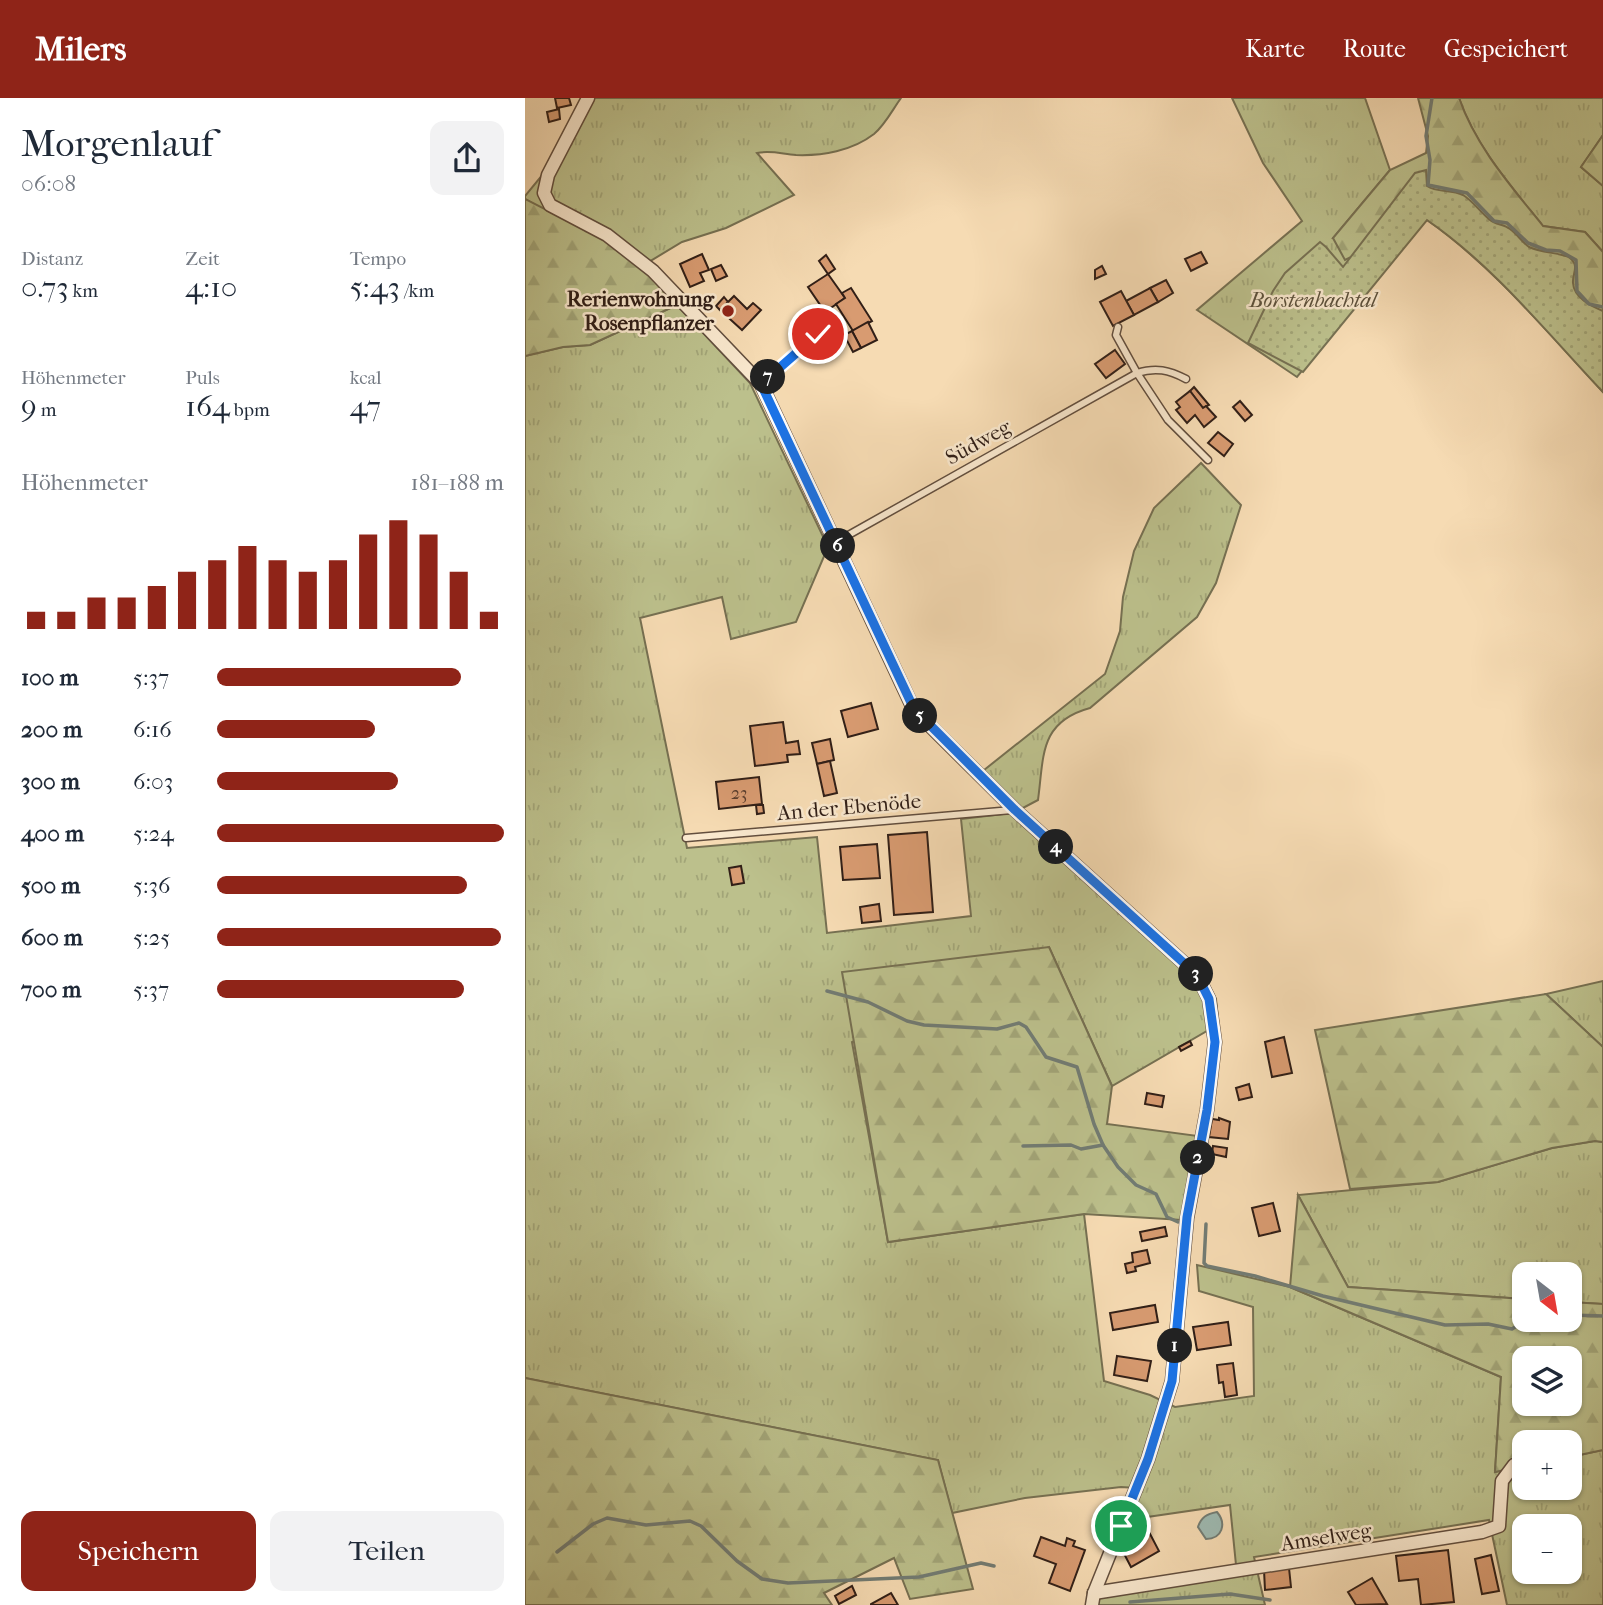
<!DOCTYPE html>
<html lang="de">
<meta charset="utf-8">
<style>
:root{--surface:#fff;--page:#f2f2f3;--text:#1f2937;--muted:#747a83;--accent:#8f2418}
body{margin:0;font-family:"IM FELL French Canon",serif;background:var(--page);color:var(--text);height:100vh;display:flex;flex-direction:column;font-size:26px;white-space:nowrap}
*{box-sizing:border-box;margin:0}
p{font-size:23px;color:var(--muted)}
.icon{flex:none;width:38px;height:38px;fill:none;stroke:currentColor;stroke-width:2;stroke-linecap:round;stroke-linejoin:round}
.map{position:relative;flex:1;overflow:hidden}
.drawer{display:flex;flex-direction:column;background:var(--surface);width:525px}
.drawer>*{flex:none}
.needle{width:46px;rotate:149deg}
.buttons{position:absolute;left:987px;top:1164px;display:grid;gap:14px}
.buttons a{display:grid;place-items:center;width:70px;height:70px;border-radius:14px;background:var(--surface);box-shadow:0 2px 5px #0004;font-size:35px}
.pin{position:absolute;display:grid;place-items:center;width:60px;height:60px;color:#fff;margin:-30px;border:4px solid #fff;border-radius:50%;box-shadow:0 2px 7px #0007}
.km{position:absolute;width:35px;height:35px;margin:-18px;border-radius:50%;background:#222;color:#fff;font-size:19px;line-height:35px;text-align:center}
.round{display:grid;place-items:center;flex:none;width:74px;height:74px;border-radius:14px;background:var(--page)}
.headline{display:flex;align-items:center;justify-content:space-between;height:119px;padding:0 21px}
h1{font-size:38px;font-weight:600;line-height:52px}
.figures{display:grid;grid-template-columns:repeat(3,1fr);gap:10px;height:119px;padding:7px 21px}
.figures div{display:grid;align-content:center}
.figures b{font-size:30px;font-weight:600}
.figures small{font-size:19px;font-weight:400}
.figures p{font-size:19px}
.chart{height:196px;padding:14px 21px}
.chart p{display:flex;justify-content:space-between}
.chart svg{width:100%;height:126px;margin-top:7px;stroke:var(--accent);stroke-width:6}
.button{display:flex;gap:14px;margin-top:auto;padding:14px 21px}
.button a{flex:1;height:80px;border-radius:14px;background:var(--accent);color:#fff;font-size:28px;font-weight:600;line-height:80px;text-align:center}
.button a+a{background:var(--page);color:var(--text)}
ul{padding:0 21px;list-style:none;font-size:23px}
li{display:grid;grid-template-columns:112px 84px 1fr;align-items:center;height:52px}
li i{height:18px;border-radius:9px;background:var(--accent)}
header{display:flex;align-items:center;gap:42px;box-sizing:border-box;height:98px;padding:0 35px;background:var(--accent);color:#fff}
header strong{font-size:33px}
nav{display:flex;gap:38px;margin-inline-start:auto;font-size:24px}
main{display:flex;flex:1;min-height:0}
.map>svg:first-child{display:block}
</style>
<header>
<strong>Milers</strong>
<nav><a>Karte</a><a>Route</a><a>Gespeichert</a></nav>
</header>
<main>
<section class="drawer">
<div class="headline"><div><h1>Morgenlauf</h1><p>06:08</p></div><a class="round"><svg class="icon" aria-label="share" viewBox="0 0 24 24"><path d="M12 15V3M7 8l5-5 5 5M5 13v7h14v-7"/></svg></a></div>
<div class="figures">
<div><p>Distanz</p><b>0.73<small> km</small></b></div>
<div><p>Zeit</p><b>4:10</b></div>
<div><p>Tempo</p><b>5:43<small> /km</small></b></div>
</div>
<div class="figures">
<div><p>Höhenmeter</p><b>9<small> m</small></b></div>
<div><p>Puls</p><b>164<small> bpm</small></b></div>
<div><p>kcal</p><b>47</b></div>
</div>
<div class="chart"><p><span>Höhenmeter</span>181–188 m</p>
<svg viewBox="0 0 160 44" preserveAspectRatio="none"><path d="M5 44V38M15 44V38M25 44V33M35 44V33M45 44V29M55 44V24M65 44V20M75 44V15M85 44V20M95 44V24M105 44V20M115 44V11M125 44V6M135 44V11M145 44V24M155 44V38"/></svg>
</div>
<ul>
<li><b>100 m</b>5:37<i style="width:85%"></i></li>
<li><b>200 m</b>6:16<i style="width:55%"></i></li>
<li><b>300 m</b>6:03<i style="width:63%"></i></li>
<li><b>400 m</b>5:24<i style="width:100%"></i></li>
<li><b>500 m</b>5:36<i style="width:87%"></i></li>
<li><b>600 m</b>5:25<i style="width:99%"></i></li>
<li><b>700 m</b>5:37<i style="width:86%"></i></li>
</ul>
<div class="button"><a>Speichern</a><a>Teilen</a></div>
</section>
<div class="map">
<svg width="1078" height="1507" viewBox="0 0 1078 1507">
<defs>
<pattern id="grass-tufts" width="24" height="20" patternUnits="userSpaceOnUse" patternTransform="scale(1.75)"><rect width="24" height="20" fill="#bcc08c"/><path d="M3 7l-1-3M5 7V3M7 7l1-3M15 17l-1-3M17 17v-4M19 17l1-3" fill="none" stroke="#a2a578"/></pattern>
<pattern id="forest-firs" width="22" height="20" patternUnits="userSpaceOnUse" patternTransform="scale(1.75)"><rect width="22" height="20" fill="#bcc08c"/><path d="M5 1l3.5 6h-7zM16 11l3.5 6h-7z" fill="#a2a578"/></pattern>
<pattern id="park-dots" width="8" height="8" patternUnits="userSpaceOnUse" patternTransform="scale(1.75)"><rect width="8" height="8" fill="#bcc08c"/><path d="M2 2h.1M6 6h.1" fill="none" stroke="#a2a578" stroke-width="1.8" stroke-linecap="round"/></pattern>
</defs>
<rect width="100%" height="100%" fill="#f6dbb3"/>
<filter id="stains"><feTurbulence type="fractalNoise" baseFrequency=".00286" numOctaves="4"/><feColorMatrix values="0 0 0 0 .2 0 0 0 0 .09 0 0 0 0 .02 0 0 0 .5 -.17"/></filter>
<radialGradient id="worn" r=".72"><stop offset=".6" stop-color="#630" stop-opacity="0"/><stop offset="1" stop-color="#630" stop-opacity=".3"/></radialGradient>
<g fill="url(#grass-tufts)" stroke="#767052" stroke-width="2" fill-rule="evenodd">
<path d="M65 0H376C368 11 360 27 349 36 327 53 297 58 271 57 257 56 246 52 232 55L269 97 201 130 157 144 117 168 0 101V98L37 53Z"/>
<polygon points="707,0 840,0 865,72 808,140 876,152 772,279 672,212 777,123 738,65"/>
<path d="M934 0H1078V37L1056 69 1078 88V154L1060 134 1018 128C986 88 951 49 934 0Z"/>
<path d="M152 207 225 285 303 449 271 524 206 541 197 499 115 520 162 750 292 739 302 835 446 818 436 721 487 715 449 680 580 576 595 533 598 499 609 453 629 410 676 365 716 407 691 485 672 519 565 610C514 624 519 658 513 702L494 712 677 874 691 901 694 931 682 933 587 988 524 849 327 944 363 1144 559 1116 579 1283 625 1297 650 1309 729 1298 728 1209 674 1193 672 1167 765 1189 976 1279 970 1374 999 1368V1390H1045V1359L1078 1352V1507H982L964 1422 729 1459 740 1507H569L563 1492 711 1467 705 1407 595 1423 611 1390 596 1389 500 1400 427 1415 413 1362 0 1280V258L38 249 65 247ZM999 1428H1045V1474H999Z"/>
<polygon points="1078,883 1078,949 1021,896"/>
<polygon points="1070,1043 1078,1044 1078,1206 1045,1204 1045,1176 999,1176 999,1201 823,1189 773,1097 913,1084 1027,1050"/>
</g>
<g fill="url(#forest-firs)" stroke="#767052" stroke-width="2" fill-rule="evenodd">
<path d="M893 0H934C951 49 986 88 1018 128L1060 134 1078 154V294C1022 234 969 169 902 122L820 162 808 140 865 72 901 55 903 38Z"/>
<polygon points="1078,37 1078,88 1056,69"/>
<polygon points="0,101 84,144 125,174 152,207 65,247 38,249 0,258"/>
<polygon points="524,849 587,988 582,1026 673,1038 657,1122 559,1116 363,1144 317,874"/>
<polygon points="1021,896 1078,949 1078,1044 1070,1043 1027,1050 913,1084 825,1091 790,932"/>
<path d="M773 1097 823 1189 999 1201V1222H1045V1204L1078 1206V1352L1045 1359V1344H999V1368L970 1374 976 1279 765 1189ZM999 1260H1045V1306H999Z"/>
<polygon points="0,1280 413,1362 448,1491 385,1501 369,1460 299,1495 307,1507 0,1507"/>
</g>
<path fill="url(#park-dots)" stroke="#767052" stroke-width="2" d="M901 72 902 88C912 95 926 91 938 97 948 103 956 115 965 122 971 127 979 126 985 131 992 136 997 144 1004 149 1016 155 1039 155 1045 160 1055 168 1047 176 1048 185 1049 200 1066 208 1078 213V294C1022 235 969 168 902 122L778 274 723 245 748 193 760 175 795 144 801 149 818 169 890 75Z"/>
<path fill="#9ebab2" stroke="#727c74" stroke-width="2" d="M692 1414C702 1426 697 1441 681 1441L673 1429C676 1419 682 1416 692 1414Z"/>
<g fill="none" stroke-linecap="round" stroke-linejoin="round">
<g stroke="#727c74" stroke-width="3.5">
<polyline points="907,0 901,38 905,62 903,87 942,95 969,123 982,125 1003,145 1021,152 1035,153 1051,162 1052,193 1064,206 1078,209"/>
<polyline points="302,893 343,904 382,923 399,927 472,931 494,925 501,929 521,959 552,969 569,1026 578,1047 593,1069 611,1087 631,1096 642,1119 653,1124"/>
<polyline points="498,1048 546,1047 556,1051 578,1047"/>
<polyline points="681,1126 679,1165 682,1168 730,1178 798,1198 920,1227 963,1226 987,1231 1001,1222"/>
<polyline points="1045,1217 1078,1218"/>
<polyline points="32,1454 68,1426 82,1420 121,1427 165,1423 176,1428 212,1463 237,1481 263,1485 394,1479 456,1465 469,1468"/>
<polyline points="605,1504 705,1496 745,1502"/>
</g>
</g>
<g fill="#d89b71" stroke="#311f17" stroke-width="2">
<polygon points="30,0 44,0 46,7 32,10"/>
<polygon points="34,11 35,21 24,24 22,14"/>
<polygon points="676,154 682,165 666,173 660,161"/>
<polygon points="177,156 184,172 175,175 179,183 165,189 155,166"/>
<polygon points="301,157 310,171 303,176 294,163"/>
<polygon points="196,167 202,178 191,183 186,171"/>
<polygon points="577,168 581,176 570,181 570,172"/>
<polygon points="303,176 320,200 300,214 283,189"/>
<polygon points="641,182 648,195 633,204 625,190"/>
<polygon points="326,190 347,223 328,233 311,206 320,200 317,195"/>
<polygon points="625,190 633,204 609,217 601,203"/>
<polygon points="596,193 609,217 588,228 575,204"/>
<polygon points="209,198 222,211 228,205 236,212 217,232 195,212"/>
<polygon points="199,199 203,204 195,212 191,208"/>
<polygon points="343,224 352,242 336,250 327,233"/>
<polygon points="327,233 336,250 328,254 319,237"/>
<polygon points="590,252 600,266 581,280 570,266"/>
<polygon points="669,289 684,307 678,310 665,293"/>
<polygon points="665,293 678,310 681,308 691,319 679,329 670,317 662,325 651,312 655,309 651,304"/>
<polygon points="715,303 727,317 720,323 708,309"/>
<polygon points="693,334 708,346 699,358 683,345"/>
<polygon points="346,605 353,631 323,639 316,613"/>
<polygon points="258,624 261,645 273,643 275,656 262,657 263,664 230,668 225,628"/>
<polygon points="305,641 309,662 292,666 287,645"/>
<polygon points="305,663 312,695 299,698 292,666"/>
<polygon points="234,679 237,706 194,711 191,684"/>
<polygon points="231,707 238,707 239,715 232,716"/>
<polygon points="402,734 408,814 369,817 363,737"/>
<polygon points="352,746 355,780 318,782 315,749"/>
<polygon points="216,768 219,785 207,787 204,770"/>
<polygon points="354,806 356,823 337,825 335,809"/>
<polygon points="759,939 767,975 747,979 740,944"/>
<polygon points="665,943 667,947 656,953 654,949"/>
<polygon points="724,986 727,999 714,1002 711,990"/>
<polygon points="622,995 639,998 637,1009 620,1006"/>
<polygon points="694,1020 705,1024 703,1041 684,1039 687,1021 694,1022"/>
<polygon points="688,1048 702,1050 701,1059 687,1056"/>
<polygon points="748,1105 755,1133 734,1138 727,1110"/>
<polygon points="640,1129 642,1138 617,1143 615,1134"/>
<polygon points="622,1152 625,1165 610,1169 611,1173 602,1175 600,1166 608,1164 607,1155"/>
<polygon points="630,1207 633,1224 588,1232 585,1215"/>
<polygon points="703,1224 706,1247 672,1252 668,1229"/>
<polygon points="592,1258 626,1263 622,1283 589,1277"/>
<polygon points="708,1265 712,1297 700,1299 698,1284 694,1285 692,1267"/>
<polygon points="1045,1288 1055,1307 1036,1317 1030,1306 1045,1306"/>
<polygon points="624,1434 634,1453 606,1469 596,1450"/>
<polygon points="516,1439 540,1448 542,1440 550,1443 548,1448 560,1452 545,1493 524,1485 531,1466 509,1458"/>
<polygon points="923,1452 929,1504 896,1507 893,1481 874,1483 871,1458"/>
<polygon points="966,1457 974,1493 957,1496 950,1461"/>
<polygon points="764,1470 766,1489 740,1492 739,1472"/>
<polygon points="847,1480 862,1506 831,1507 823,1494"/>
<polygon points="327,1488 331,1497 314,1506 310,1498"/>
<polygon points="366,1495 373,1507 346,1507 346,1506"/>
</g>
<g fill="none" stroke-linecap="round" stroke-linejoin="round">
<defs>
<g id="service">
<path d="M661 281C644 272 631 269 612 275L643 322 683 362"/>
<polyline points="236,286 293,236"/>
<polyline points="311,444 612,275 591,237 593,229"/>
<polyline points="161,740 487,712"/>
<polyline points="1024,1344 1035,1337"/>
</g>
<g id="minor">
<polyline points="63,0 23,77 19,95 25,107 82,137 128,173 236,286 389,612 490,712 672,877 684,901 690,944 682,1012 662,1120 647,1283 623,1361 569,1495 567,1507"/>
<polyline points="569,1495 957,1434 974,1428 977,1383 989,1367"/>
</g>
</defs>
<use href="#service" stroke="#624e3e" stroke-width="9"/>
<use href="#minor" stroke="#624e3e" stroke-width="15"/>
<use href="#service" stroke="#f9e8ce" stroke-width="6"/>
<use href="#minor" stroke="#f9e8ce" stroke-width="12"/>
</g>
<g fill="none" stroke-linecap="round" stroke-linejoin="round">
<defs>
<polyline id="route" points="293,236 236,286 389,611 490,712 672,877 684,901 690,944 682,1012 662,1119 647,1283 623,1361 596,1428"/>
</defs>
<use href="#route" stroke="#fff" stroke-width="14"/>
<use href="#route" stroke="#1a73e8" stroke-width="9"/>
</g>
<circle fill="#8f2418" stroke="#f9e8ce" stroke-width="2.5" cx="203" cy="213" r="7"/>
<g text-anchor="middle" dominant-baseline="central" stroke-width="5" stroke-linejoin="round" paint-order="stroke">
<g font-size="18" fill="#5b3e2e">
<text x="214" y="695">23</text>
</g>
<g font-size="21" font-weight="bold" fill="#311f17" stroke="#f9e8ce" text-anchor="end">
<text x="189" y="201">Rerienwohnung<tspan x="189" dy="24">Rosenpflanzer</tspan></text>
</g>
<g font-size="21" font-style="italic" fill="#5b4f3a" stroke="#f9e8ce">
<text x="788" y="202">Borstenbachtal</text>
</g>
<g font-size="21" fill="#311f17" stroke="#f9e8ce">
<text transform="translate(453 344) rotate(-29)">Südweg</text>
<text transform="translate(324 709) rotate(-5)">An der Ebenöde</text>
<text transform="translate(801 1439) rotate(-9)">Amselweg</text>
</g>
</g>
<rect width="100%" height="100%" filter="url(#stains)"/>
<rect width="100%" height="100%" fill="url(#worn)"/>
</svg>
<div class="buttons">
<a><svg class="needle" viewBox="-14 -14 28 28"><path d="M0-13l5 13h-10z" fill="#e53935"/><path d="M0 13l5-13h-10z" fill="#747a83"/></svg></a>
<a><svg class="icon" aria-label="layers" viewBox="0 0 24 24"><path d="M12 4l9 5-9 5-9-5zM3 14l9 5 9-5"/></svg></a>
<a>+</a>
<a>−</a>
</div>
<div class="pin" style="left:596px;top:1428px;background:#1e9e55"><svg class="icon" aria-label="arrive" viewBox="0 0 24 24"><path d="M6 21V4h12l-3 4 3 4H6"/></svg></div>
<div class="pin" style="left:293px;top:236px;background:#d93025"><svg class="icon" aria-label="check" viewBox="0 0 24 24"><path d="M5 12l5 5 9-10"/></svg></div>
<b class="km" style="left:650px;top:1248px">1</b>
<b class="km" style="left:673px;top:1060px">2</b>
<b class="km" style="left:671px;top:876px">3</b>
<b class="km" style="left:531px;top:749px">4</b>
<b class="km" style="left:395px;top:618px">5</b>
<b class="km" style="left:313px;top:448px">6</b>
<b class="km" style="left:243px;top:279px">7</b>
</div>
</main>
